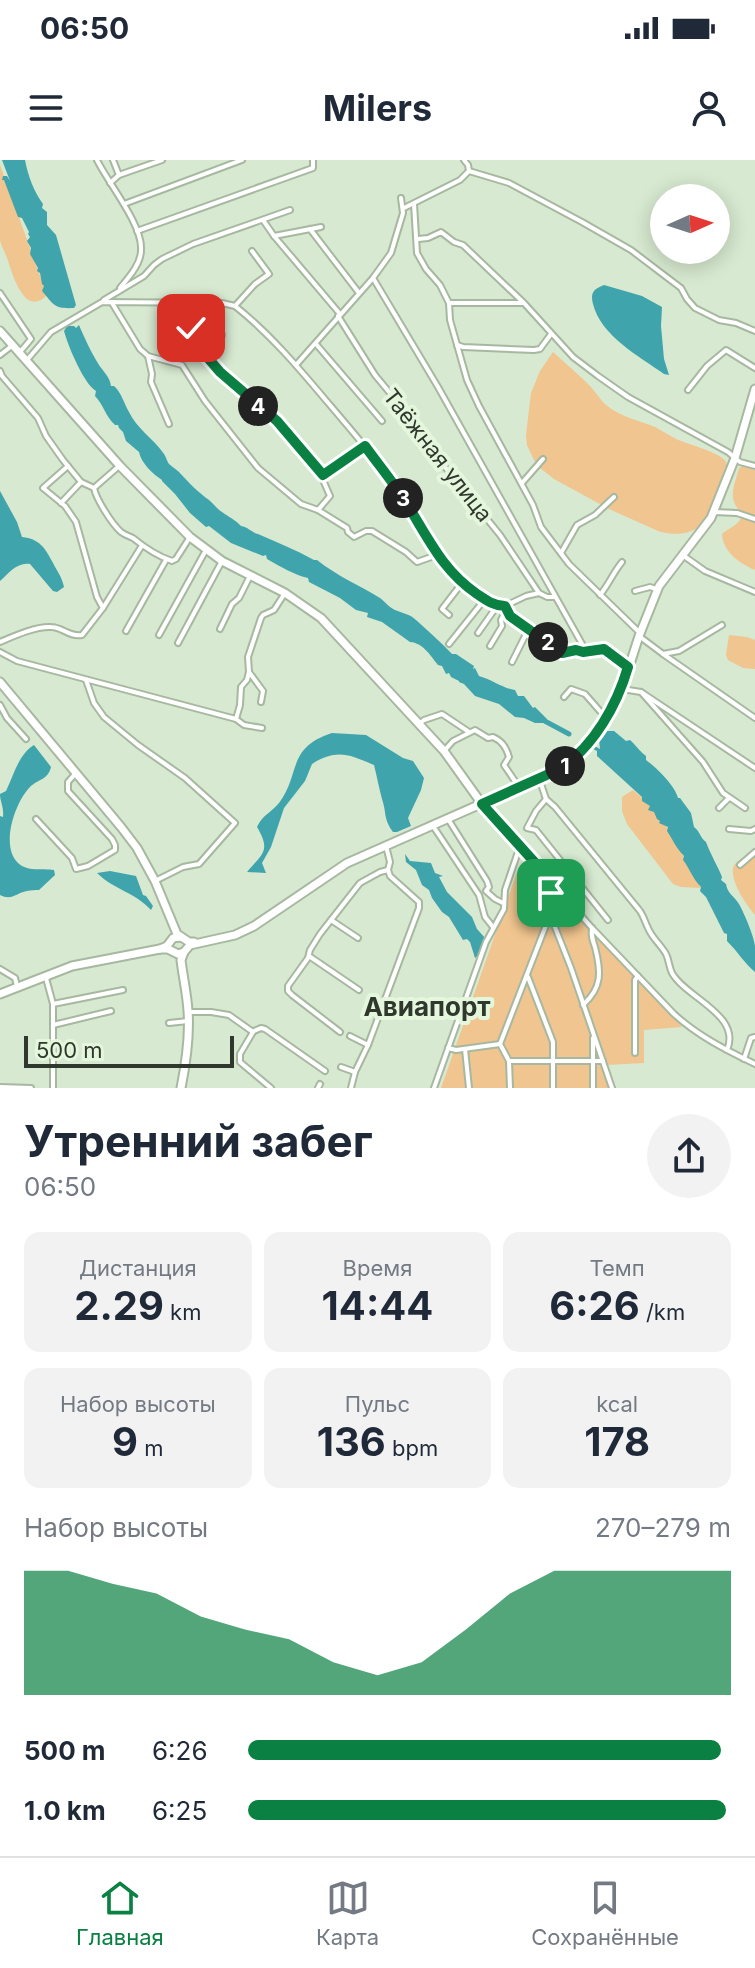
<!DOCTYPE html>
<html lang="ru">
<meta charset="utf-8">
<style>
:root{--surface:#fff;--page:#f2f2f3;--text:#1f2937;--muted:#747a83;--line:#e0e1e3;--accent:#0b8043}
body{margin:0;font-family:Inter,sans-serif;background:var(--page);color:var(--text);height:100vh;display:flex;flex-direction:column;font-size:30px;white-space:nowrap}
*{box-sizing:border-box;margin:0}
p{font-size:26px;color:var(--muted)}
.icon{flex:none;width:44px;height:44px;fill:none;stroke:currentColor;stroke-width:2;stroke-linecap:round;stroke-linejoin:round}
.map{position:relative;height:928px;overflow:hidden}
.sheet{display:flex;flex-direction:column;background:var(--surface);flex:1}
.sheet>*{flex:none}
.needle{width:52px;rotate:87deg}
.buttons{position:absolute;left:650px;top:24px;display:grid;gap:16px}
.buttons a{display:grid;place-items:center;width:80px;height:80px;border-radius:50%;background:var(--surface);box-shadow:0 4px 20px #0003;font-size:40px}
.scale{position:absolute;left:24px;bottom:20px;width:210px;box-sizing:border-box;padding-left:8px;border:4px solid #30372d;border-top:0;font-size:22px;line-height:28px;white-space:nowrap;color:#30372d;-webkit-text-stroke:6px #e4f7dd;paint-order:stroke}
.pin{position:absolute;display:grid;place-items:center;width:68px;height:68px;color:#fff;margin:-34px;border-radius:16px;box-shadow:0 4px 12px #0006}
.km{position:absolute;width:40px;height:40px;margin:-20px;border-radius:50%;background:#222;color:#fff;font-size:22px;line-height:40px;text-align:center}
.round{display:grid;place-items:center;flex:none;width:84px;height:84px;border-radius:42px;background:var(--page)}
.head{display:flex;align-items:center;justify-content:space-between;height:136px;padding:0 24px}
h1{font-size:44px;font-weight:700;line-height:60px}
.stats{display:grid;grid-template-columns:repeat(3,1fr);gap:12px;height:136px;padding:8px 24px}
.stats div{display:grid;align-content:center;border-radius:16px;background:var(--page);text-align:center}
.stats b{font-size:40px;font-weight:700}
.stats small{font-size:22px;font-weight:400}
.stats p{font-size:22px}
.chart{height:224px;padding:16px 24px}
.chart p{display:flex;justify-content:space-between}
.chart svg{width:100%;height:144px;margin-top:8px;fill:var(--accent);opacity:.7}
ul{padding:0 24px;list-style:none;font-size:26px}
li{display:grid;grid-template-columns:128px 96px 1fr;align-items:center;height:60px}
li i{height:20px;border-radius:10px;background:var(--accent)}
.status{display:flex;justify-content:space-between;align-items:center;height:56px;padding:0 40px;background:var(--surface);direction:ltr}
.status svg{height:22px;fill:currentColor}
header{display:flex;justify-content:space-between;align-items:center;height:104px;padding:0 24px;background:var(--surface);font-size:36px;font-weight:700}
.tab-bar{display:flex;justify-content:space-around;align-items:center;height:112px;border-top:2px solid var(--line);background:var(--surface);font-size:22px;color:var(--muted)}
.tab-bar a{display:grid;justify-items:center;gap:4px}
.tab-bar .selected{color:var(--accent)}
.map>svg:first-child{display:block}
</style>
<div class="status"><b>06:50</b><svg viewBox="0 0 49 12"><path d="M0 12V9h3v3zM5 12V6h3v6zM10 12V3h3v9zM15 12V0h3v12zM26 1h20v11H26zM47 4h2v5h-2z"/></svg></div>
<header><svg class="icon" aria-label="menu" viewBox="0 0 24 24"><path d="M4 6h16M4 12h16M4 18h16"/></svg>Milers<svg class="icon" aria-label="person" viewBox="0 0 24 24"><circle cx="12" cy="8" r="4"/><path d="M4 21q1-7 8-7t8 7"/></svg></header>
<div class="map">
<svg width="755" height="928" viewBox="0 0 755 928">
<rect width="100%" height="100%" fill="#d7e9d0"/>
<g fill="#f0c58f">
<path d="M0 5 47 135C24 159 12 112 7 98 5 92 1 86 0 80 0 57 0 29 0 5Z"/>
<path d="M553 192C565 203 578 214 589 225 597 233 601 242 610 248 623 257 640 261 655 267 662 271 669 275 676 279 687 284 722 293 726 302 732 314 713 352 703 363 692 375 674 376 658 371L609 349 554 319 540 308 534 300 527 285 526 275 531 233 540 211Z"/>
<path d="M743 306 755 310V410C739 403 723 392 722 374 730 367 742 364 742 353 726 339 735 325 739 308Z"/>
<polygon points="729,475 747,477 755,480 755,509 743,508 728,500 726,495"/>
<polygon points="633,630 659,653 701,728 681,727 673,724 627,664 622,651 622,637"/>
<path d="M755 694V755C747 746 723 712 737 702 742 698 750 697 755 694Z"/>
<polygon points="517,712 551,725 639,817 682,867 644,870 644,903 606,905 614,928 441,928"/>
</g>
<g fill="#40a4ac">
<path d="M2 0H25C28 16 34 32 43 44L42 48 47 52V65L56 75 76 145 74 148C54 149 54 145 42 131L44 126 42 124 40 113 37 111 38 108 30 94 31 88 27 81 30 77 28 74 29 72 22 58 18 57 4 20H2L3 16H7L10 21Z"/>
<path d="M604 125 642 136 662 147 661 166 664 199 669 215 664 214C639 196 601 176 593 144 590 132 594 129 604 125Z"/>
<path d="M79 165C84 177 92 194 99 205 103 211 110 217 111 226H114C122 233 124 244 129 252 137 269 153 278 164 294 165 295 168 303 169 304 172 307 176 309 179 312 188 322 199 333 209 340 213 343 217 349 222 352 230 358 233 358 241 366 248 367 251 372 258 374 276 382 296 390 314 400H317C337 416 359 425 380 438 385 442 390 448 395 450 402 453 410 454 416 460 428 471 441 482 452 494H456L474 506 473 509 475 508 479 516C493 520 502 528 515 530L518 536H524L533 548 535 547 547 559 543 563H535L524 558 515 557 499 544 475 536 464 524 459 522V521L451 517 449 513 446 514 442 506 438 505C430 495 423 483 410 482L382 462 367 457 368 453 356 450 340 438 309 422 308 418C295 415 281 407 267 399L266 395 263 396 231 383 209 366 206 367 190 353 175 334 162 321V320C153 314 141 303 139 292L126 281 123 272 119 268 118 265H115C106 257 103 244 95 236L96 231C84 224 68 186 64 171L67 166H74L76 168Z"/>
<path d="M0 331 17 362 22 377C40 379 45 388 53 403 57 411 62 417 64 427L57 432 53 431 30 404C17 402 9 413 0 421Z"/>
<path d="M607 571H614L626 581 630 580C636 585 639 591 646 596V600C658 609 675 626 678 638H680L691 653 694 667C700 671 700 678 706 682 710 693 718 707 722 717L721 720 726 724C727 733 734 736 739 744 744 753 754 776 755 786 755 795 755 804 755 812 745 804 738 792 727 781V774L724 773 706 737 700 731 701 727C692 718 689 707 683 700L684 696C676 688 673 680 667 671L668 667 659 663 660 661 657 659 654 652 648 650 650 646 642 641V637L597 596V591L591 588 593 585 600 589 599 580Z"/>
<path d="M332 573 366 575 403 598 413 601 424 618 421 630 408 658 411 666 397 672H393C383 658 387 654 382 639 379 628 377 617 374 605 350 595 337 588 312 604L305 621 284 648 271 687 262 703 266 713 247 712C263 693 271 691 257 667 262 655 272 652 279 643 301 614 286 588 332 573Z"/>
<path d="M34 585 51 607C48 620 38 619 30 627 15 642 0 686 18 703 27 712 42 708 54 710L55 715 39 730C35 730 31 730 27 731 16 733 12 741 0 735V656L3 657C4 646 0 642 0 634L6 631C14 615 18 595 34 585Z"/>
<polygon points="405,694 410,701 431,703 435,713 443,716 439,717 447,732 472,757 477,769 485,778 479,795 475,798 470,782 467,779 463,780 449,757 442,752 432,738 429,730 422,725 416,710 406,702"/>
<path d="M110 711 136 716 143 735 146 736 153 746 151 750C136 733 113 729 97 713Z"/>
</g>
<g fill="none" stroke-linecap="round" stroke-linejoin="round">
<polyline stroke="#40a4ac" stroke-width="5" points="541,559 569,574"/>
<defs>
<g id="street">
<path d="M97 0C108 23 143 65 141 90 141 104 129 117 120 128"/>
<polyline points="113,0 119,15"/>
<polyline points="469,11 509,23 582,62 631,90 681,128 687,139 695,148 719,160 736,163 755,171"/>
<polyline points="110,23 119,15 162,0"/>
<polyline points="124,44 242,0"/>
<polyline points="414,44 417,93 426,109 440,125 449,143 450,160 467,220 479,246 533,345 541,367 569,404 640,473"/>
<polyline points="404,48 460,20 469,11 468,5 464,0"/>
<polyline points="263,60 274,76 340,154"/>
<polyline points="310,69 359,133"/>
<polyline points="137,71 313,8 313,0"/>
<polyline points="274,76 321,67"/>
<polyline points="418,79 428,78 441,72 454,82 463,85 524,143 573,197 598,216 628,237 728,292 740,302 755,306"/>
<polyline points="373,118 438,227 586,491"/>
<polyline points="0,133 31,179 20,192"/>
<polyline points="104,140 144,116 154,105 162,99 193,84 290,50"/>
<polyline points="112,143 140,189 148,196 152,214 151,222 169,264"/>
<polyline points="171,143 173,168 186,173 220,212 277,261 323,315 323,320 330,336 318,350"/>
<polyline points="449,143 522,143"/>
<polyline points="235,146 255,124 269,114 252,91"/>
<polyline points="338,156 375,215 404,250 420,276 500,375 539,433"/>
<path d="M180 170C195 166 208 175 222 175"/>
<polyline points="316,184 382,261"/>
<polyline points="457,185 463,187 534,190 540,189 551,174"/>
<polyline points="0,195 13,185"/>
<polyline points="148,196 182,205 205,241 258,308 301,344 318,350 347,368 348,372 354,377 366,371 372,371 406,392 417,402 437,395"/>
<path d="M27 200 51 172 102 142 222 143 235 146C269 173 297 206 324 238 352 271 380 303 404 339 421 364 432 394 453 415 466 428 487 445 505 446L510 456 562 493 576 490 583 492 604 489 628 507"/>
<polyline points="296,205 373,118 391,93 403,53 401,38"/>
<polyline points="0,211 2,216 38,258 46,276 63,300 81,322 94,328 118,307"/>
<polyline points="688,230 707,206 726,190 755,208"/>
<polyline points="68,306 43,328 65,346 76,362 97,437 103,448"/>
<polyline points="323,315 364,286"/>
<polyline points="522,323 543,299"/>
<path d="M94 328C96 339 112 364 121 372 125 375 129 376 133 378 144 387 157 396 172 401L176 399 190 377"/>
<polyline points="61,343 81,322"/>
<polyline points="714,352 737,353 755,359"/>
<polyline points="561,393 577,365 595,355 614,337"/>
<polyline points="684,396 705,411 755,432"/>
<polyline points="635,431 650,427 656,429"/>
<path d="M600 435C609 424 613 413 622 402"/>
<polyline points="505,446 526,436 539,433 547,437 554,437"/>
<polyline points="449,455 442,449 462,423"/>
<polyline points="220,469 232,444 239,438 250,416"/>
<polyline points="126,471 166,400"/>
<polyline points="478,473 497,446"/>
<polyline points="159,475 206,390"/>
<polyline points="639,476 663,494 679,491 722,465"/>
<path d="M0 482C14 476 36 466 51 467 63 467 68 477 82 475L103 448 141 387"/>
<polyline points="178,483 222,401"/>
<polyline points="449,484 485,439"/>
<polyline points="490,486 502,466 501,460 506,450"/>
<polyline points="0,492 17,501 236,559"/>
<polyline points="663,494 755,558"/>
<polyline points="512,502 529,468"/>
<polyline points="249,512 263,531 261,542"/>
<polyline points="86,520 94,543 104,557 138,585 185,618 235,663 199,704 183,707 155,721"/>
<polyline points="622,529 641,532 755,608"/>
<polyline points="641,532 703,602 723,633 745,648"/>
<polyline points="564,537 571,529 585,534 606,558"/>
<polyline points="0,545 7,558 26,579"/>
<polyline points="419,564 424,560 442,554 469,572"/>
<polyline points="262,568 244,565 236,559 240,545 241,527 247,520 249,512 248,497 261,458 263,455 274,450 285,433"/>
<path d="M444 591 453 581 475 570 488 578 493 577C502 581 506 587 509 597L504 605 519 627"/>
<path d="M539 618 546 639 555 647 640 751C644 757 645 762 648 768 652 778 661 785 666 794 669 800 669 807 672 813 686 838 742 855 727 890"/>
<polyline points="546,639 536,651 527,668 536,670 608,760"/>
<path d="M482 644 592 768 674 854C698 876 726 890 755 904"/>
<polyline points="719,648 729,638"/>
<polyline points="36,659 72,698 76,709 88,706 115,690 115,685 112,679 68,631 68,622 76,613"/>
<polyline points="448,659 487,721 489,727 486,731 495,739 503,743"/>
<polyline points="433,666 479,735 485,757 493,767"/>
<polyline points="729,669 751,671 755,669"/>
<polyline points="740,705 755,692"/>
<polyline points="551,757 571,808 612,928"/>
<polyline points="331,760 358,778"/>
<polyline points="309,796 359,830"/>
<polyline points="0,809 15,818 17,826"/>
<polyline points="528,817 553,882 553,928"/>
<polyline points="46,818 53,844 53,928"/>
<polyline points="53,844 123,830"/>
<path d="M583 845C603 827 601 811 595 787 592 779 591 775 592 768"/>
<polyline points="188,852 211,852 229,855 253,872 240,894 240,902 271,928"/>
<polyline points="169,863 188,861"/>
<polyline points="53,865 111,851"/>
<polyline points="254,871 261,868 265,869 325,911"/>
<polyline points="340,872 292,835 288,831 288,826 308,798 310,790 320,774 360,723 380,712 388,710"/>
<polyline points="350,876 368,885"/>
<polyline points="593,878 593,928"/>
<polyline points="448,888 456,890 500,884"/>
<polyline points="465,889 469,928"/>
<polyline points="635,893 635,820 638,816"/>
<polyline points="744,899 751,878 755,877"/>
<polyline points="509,901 603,901"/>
<polyline points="341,907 355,912"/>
<polyline points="0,927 31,928"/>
<polyline points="318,928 320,924"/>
<polyline points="351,928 355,912 368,885 419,748 419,742 390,716 388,710 390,702 386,686"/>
<polyline points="434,928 486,782 504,749 505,730 520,686"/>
<polyline points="510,928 509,901 500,884 550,755 551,733 556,726"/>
</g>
<g id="secondary">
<polyline points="0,171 120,306 190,377 222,401 285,433 321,458 444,591 482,644"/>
<polyline points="0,522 121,667 137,688 155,721 177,774 189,782 194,782"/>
<polyline points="160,789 168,789 178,794 184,792 190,785 235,775 254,766 347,703 560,609 577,596 606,558 622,529 639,476 659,426 711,358 735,298 755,229"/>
<polyline points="0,834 72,806 160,789 167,786 173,778 181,777"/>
<path d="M181 928C186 903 190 877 188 851 187 834 183 817 181 800L184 792"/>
</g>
</defs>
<use href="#street" stroke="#a7b8a0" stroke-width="8"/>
<use href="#secondary" stroke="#a7b8a0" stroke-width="11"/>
<use href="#street" stroke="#fff" stroke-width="4"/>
<use href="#secondary" stroke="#fff" stroke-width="7"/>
</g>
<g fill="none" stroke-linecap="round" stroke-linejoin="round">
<defs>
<path id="route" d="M191 168 180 170 190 177 220 212 277 261 323 315 365 286C378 304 393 322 405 341 428 377 441 409 477 434 486 440 494 446 505 446L510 456 562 493 576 490 583 492 604 489 628 507C617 545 594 586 560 609L482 644 556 726 551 733"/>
</defs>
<use href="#route" stroke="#fff" stroke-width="16"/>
<use href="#route" stroke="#0b8043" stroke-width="10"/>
</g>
<g text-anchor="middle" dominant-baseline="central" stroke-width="8" stroke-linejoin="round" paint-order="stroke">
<g font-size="22" fill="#30372d" stroke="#e4f7dd">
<text transform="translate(438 295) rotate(52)">Таёжная улица</text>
</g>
<g font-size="26" font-weight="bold" fill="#30372d" stroke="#e4f7dd">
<text x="427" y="846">Авиапорт</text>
</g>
</g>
</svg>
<div class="buttons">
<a><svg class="needle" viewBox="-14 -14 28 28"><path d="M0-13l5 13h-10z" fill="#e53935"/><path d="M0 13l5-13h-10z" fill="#747a83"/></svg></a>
</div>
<div class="scale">500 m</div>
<div class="pin" style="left:551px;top:733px;background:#1e9e55"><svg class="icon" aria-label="arrive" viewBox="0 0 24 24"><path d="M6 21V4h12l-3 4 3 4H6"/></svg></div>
<div class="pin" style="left:191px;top:168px;background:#d93025"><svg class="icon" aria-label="check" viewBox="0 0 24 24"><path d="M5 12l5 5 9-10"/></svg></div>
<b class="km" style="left:565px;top:606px">1</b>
<b class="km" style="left:548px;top:482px">2</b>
<b class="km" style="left:403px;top:338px">3</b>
<b class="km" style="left:258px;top:246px">4</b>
</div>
<section class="sheet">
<div class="head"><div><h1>Утренний забег</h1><p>06:50</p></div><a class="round"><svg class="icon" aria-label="share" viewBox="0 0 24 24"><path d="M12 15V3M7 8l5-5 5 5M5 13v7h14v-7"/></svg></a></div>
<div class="stats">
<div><p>Дистанция</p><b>2.29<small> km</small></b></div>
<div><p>Время</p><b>14:44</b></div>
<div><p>Темп</p><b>6:26<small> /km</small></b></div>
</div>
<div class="stats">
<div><p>Набор высоты</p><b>9<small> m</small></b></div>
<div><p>Пульс</p><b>136<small> bpm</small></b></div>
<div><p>kcal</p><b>178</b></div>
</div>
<div class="chart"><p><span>Набор высоты</span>270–279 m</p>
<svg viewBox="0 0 160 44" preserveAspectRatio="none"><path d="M0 44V6L10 6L20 10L30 13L40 20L50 24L60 27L70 34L80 38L90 34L100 24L110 13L120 6L130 6L140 6L150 6L160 6V44z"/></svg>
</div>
<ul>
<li><b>500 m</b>6:26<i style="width:98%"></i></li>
<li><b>1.0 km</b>6:25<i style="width:99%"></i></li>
</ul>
</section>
<nav class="tab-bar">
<a class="selected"><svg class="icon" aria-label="home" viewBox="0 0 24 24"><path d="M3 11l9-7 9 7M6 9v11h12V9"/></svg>Главная</a>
<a><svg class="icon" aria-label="map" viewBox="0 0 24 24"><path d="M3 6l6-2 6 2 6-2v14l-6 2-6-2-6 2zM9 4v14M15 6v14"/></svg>Карта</a>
<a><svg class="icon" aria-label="saved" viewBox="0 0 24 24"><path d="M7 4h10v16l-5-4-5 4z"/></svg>Сохранённые</a>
</nav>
